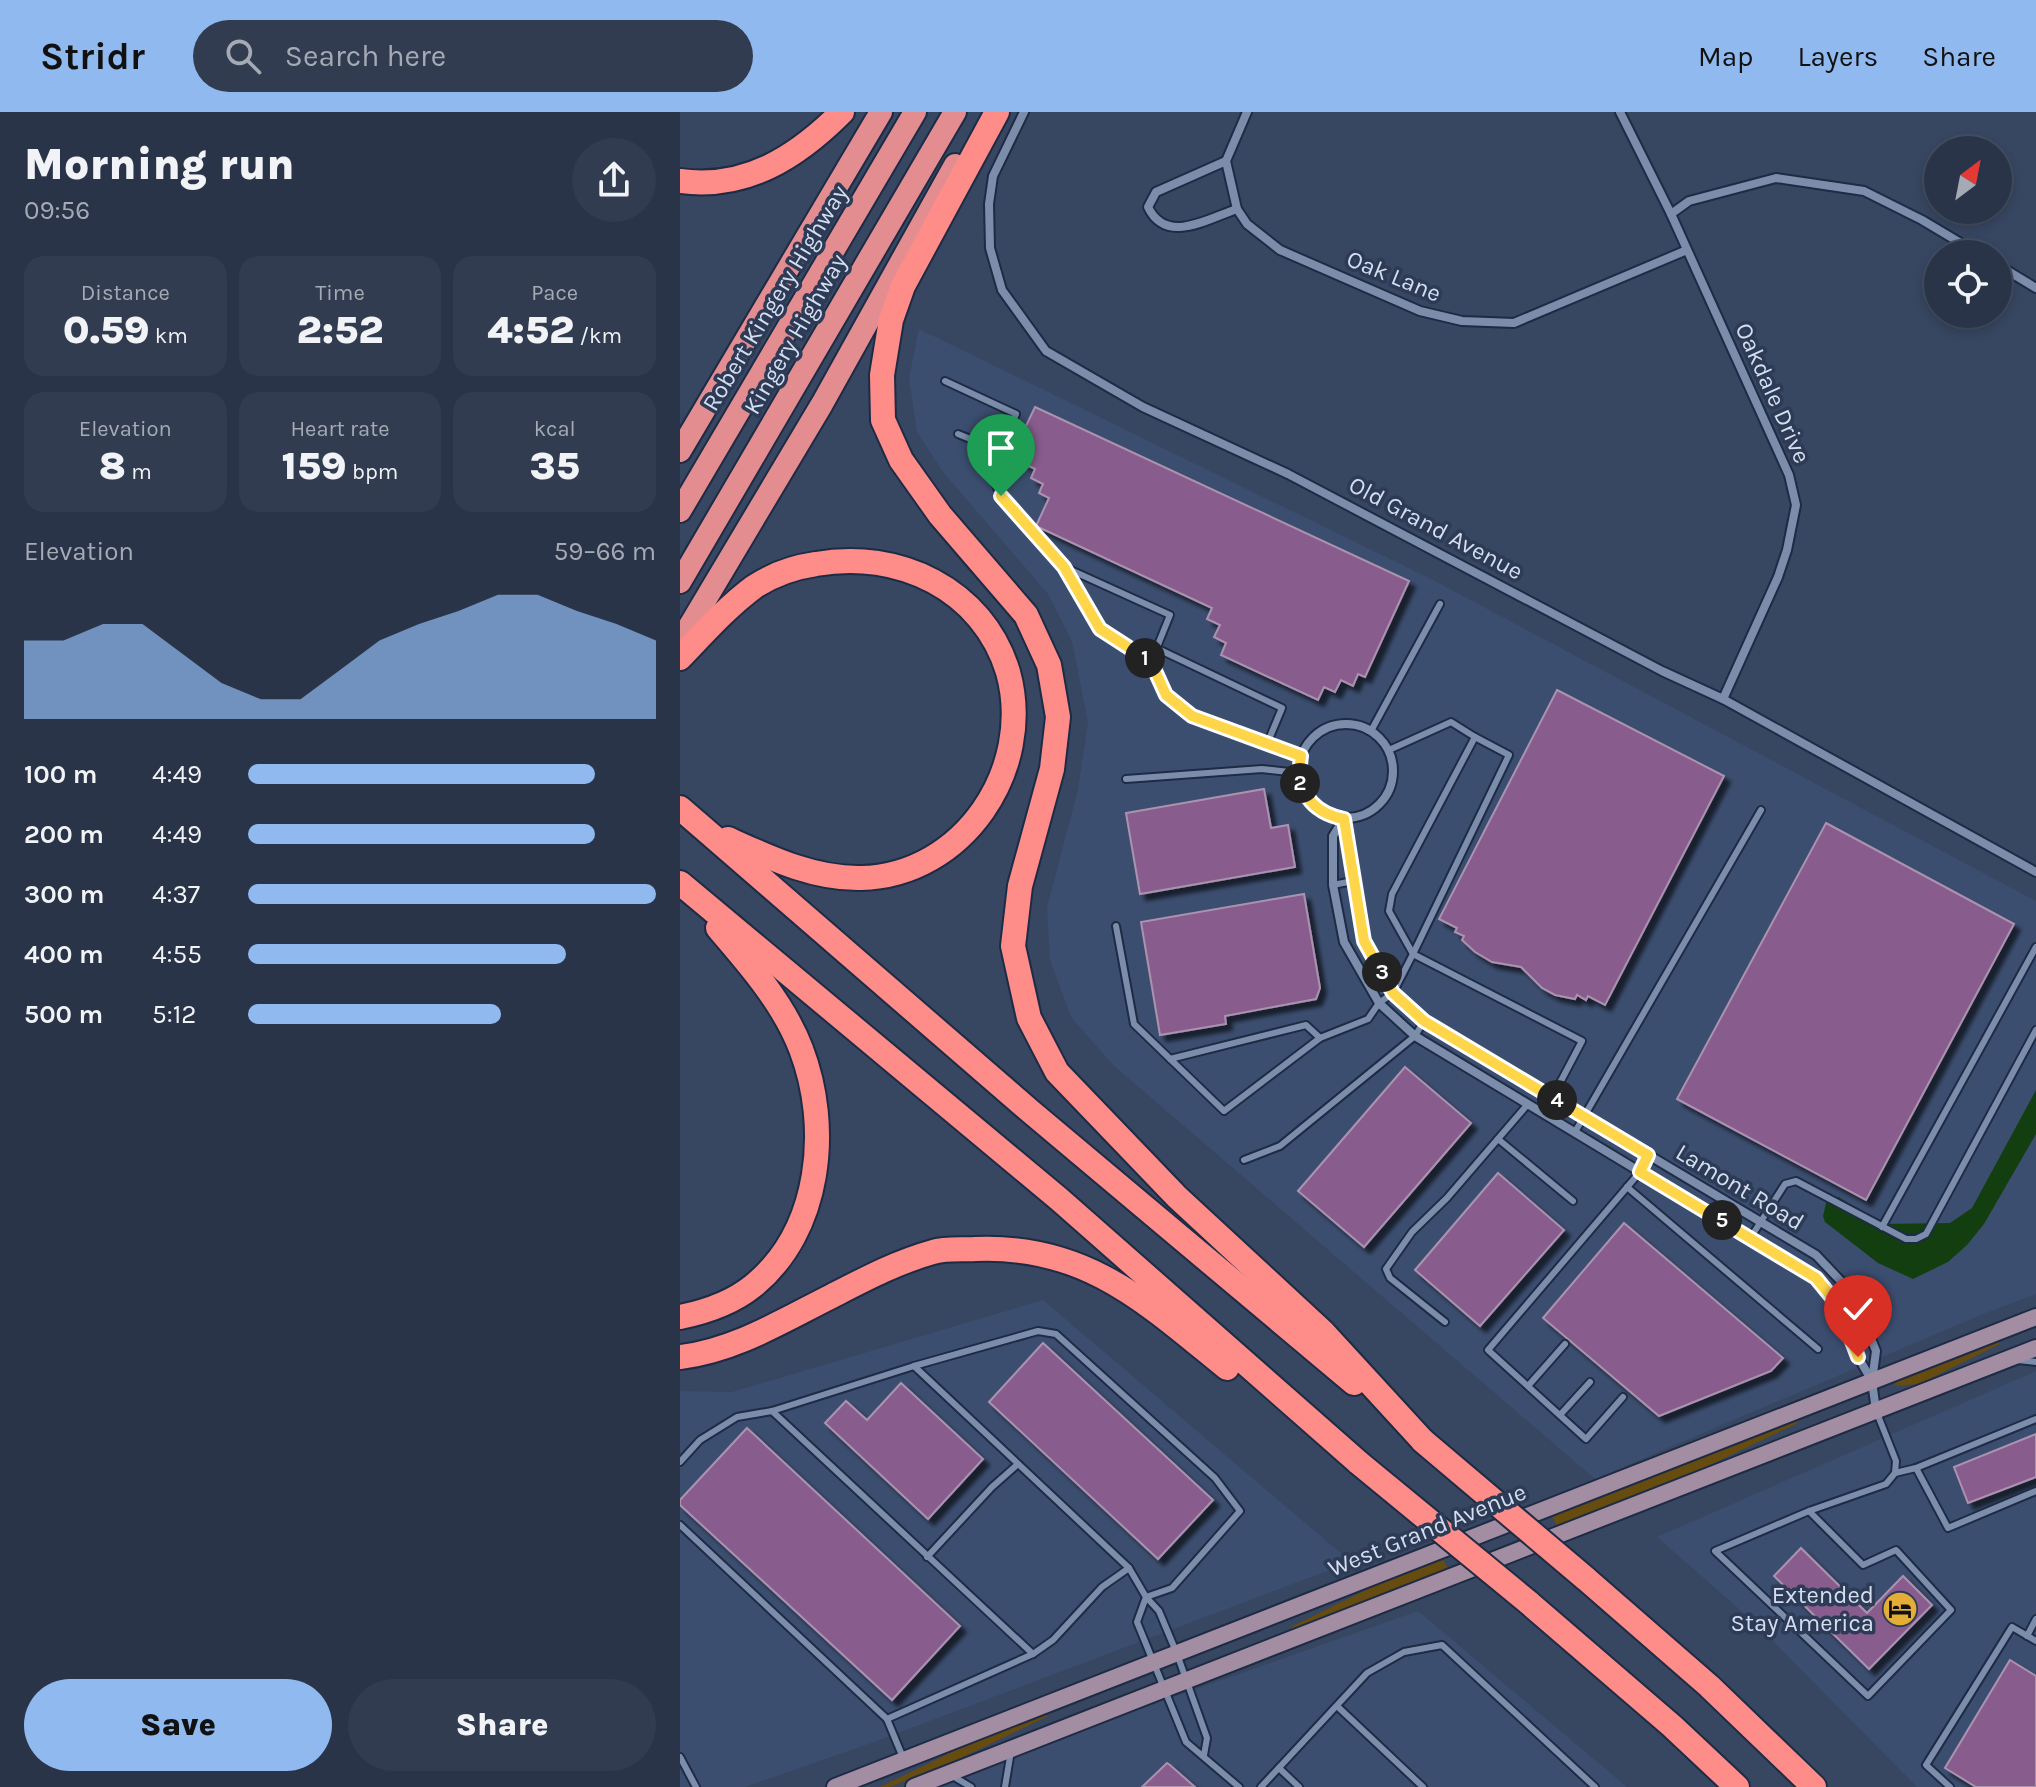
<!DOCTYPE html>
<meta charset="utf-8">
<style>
:root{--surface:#293449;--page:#313c50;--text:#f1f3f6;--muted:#a5aab4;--line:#454f61;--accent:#90b9f0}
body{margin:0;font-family:Karla,sans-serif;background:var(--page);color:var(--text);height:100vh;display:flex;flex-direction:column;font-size:30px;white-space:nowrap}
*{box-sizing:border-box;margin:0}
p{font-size:26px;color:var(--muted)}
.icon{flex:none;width:44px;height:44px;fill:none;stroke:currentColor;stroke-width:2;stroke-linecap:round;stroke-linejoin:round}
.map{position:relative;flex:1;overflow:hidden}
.details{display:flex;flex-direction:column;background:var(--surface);width:680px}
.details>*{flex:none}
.needle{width:52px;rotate:32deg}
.controls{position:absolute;left:1244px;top:24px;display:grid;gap:16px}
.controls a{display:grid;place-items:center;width:88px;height:88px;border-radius:50%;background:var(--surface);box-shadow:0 4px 12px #0003,0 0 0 2px var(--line);font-size:40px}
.pin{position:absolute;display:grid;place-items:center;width:68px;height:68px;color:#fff;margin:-82px -34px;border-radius:50% 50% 50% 0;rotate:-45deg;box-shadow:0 0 8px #0007}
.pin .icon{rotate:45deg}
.km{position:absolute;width:40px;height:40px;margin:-20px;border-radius:50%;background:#222;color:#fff;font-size:22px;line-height:40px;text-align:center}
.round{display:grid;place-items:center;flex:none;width:84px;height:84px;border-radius:42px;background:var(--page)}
.overview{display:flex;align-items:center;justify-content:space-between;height:136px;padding:0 24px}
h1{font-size:44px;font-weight:800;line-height:60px}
.metrics{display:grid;grid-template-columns:repeat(3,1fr);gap:12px;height:136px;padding:8px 24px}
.metrics div{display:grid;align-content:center;border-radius:20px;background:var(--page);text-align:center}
.metrics b{font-size:40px;font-weight:800}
.metrics small{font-size:22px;font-weight:400}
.metrics p{font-size:22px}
.chart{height:224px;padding:16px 24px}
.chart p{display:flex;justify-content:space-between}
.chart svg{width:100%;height:144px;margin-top:8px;fill:var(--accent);opacity:.7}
.button{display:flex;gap:16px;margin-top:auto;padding:16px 24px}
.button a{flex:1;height:92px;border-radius:48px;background:var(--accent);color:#111;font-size:32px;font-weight:800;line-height:92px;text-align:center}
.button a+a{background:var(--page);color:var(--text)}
ul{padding:0 24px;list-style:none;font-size:26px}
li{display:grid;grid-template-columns:128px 96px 1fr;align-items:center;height:60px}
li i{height:20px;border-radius:10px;background:var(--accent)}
header{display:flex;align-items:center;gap:48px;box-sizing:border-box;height:112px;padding:0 40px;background:var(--accent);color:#111}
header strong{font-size:38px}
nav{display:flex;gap:44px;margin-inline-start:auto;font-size:28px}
.search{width:560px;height:72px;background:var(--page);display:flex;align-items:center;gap:20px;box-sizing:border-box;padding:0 28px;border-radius:44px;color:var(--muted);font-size:30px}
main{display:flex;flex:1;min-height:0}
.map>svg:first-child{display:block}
</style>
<header>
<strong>Stridr</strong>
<div class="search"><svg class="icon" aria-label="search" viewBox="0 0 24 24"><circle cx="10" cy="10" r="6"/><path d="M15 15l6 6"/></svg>Search here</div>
<nav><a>Map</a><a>Layers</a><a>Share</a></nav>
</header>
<main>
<section class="details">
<div class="overview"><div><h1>Morning run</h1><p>09:56</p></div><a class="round"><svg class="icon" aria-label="share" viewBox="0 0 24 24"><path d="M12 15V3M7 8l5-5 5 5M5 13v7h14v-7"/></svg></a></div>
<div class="metrics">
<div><p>Distance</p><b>0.59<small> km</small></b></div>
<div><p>Time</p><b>2:52</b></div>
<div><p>Pace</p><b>4:52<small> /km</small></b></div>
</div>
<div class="metrics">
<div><p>Elevation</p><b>8<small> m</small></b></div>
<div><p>Heart rate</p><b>159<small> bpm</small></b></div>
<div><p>kcal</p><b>35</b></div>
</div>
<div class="chart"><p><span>Elevation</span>59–66 m</p>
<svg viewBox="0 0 160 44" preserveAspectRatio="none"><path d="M0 44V20L10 20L20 15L30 15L40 24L50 33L60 38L70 38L80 29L90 20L100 15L110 11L120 6L130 6L140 11L150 15L160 20V44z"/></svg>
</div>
<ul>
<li><b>100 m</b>4:49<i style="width:85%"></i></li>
<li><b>200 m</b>4:49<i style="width:85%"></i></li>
<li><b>300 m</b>4:37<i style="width:100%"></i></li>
<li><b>400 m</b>4:55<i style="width:78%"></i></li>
<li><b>500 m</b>5:12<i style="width:62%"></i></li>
</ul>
<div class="button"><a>Save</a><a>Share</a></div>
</section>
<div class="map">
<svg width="1356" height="1675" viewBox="0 0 1356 1675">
<defs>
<filter id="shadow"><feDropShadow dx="6" dy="6" stdDeviation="2" flood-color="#0009"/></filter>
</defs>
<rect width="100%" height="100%" fill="#374661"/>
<g fill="#3c4e70">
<polygon points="239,217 753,468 1356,789 1356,1182 1303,1202 915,1367 433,953 391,905 370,848 367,795 398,678 408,610 392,529 368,482 263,360 237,320 229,266"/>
<polygon points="363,1188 671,1450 194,1630 65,1675 0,1675 0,1279 52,1280"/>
<polygon points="1356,1259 1356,1675 1237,1675 1075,1511 977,1425"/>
<polygon points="738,1499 947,1675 259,1675 442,1603"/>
</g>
<g fill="#674c10">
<polygon points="1319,1230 1320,1232 1239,1272 1215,1274 1215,1270"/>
<polygon points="1117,1308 1118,1311 1024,1356 877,1414 872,1405"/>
<polygon points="763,1448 768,1456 613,1518 611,1515 692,1475"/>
<polygon points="366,1602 368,1604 279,1647 210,1675 200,1675 276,1638"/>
</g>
<polygon fill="#133f10" points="1356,978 1356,1022 1304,1112 1287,1133 1268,1150 1233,1167 1198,1151 1145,1110 1143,1104 1146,1091 1159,1085 1199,1112 1270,1111 1292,1096"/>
<g fill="#885d8e" stroke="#ab92af" stroke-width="2" filter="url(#shadow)">
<polygon points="355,295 729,469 685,565 678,562 673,574 661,568 655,580 644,575 638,588 541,543 546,531 534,525 540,513 527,507 532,496 356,414 369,386 359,381 363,372 351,366 355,357 343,351 348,342 335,337"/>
<polygon points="877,578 1044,664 925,893 908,884 906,888 897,883 895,887 875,883 862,876 841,855 812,850 795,840 782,828 784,824 775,820 777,816 759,807"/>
<polygon points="584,677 591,716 608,713 615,755 460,782 446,701"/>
<polygon points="1146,711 1334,812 1186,1088 997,987"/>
<polygon points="624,782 640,876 636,887 545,904 546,912 480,923 461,810"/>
<polygon points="725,955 791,1011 684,1135 618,1079"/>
<polygon points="818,1061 884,1118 800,1214 735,1158"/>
<polygon points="944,1111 1103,1246 1091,1259 979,1304 863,1206"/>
<polygon points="363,1231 533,1388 478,1447 309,1290"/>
<polygon points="221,1271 303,1347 248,1407 145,1311 166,1289 187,1308"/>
<polygon points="67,1316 280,1514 212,1588 0,1393 0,1388"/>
<polygon points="1356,1322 1356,1365 1288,1391 1274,1355"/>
<polygon points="1121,1436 1187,1501 1223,1464 1252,1493 1189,1557 1094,1464"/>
<polygon points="1330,1548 1356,1564 1356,1675 1296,1675 1265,1656"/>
<polygon points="487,1651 490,1653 515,1675 462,1675"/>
</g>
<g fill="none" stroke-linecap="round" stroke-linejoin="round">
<defs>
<g id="service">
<polyline points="265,269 336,302 310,361 321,384 384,455 420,517 471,550 486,583 512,604 621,644"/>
<polyline points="278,322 320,339"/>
<polyline points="384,455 490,503 471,550"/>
<polyline points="476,536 602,596 587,632"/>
<polyline points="691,619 760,492"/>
<polyline points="709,638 771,610 795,625 712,782 709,799 733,842"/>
<polyline points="446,667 582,657 618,661"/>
<polyline points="653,773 673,769"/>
<polyline points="436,814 454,912 544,999 640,926 688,907 699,891 713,881 733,842 902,929 872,986"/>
<polyline points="733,842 829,643 795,625"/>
<polyline points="490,947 626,913 640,926"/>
<polyline points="895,1020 1081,698"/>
<polyline points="818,1027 893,1089"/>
<polyline points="564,1048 600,1034 735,924 744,909"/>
<polyline points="947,1075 1138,1237"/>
<polyline points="1202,1115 1356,835"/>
<polyline points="1071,1125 1105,1072 1116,1069 1226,1127 1236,1127 1246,1122 1356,918"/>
<polyline points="765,1210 710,1166 706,1157 732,1120 767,1086 848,992"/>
<polyline points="1338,1248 1356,1250"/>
<polyline points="234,1254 449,1456 466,1485 479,1499 497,1542 527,1626 524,1643"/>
<polyline points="848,1274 885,1232"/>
<polyline points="943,1285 906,1327 808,1238 960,1060 968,1043"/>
<polyline points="92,1299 353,1542"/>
<polyline points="1197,1301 1216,1349 1215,1361"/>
<polyline points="880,1303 910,1270"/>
<polyline points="0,1350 20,1328 57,1305 92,1299 234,1254 358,1219 376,1222 535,1366 560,1399 492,1476 466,1485 457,1510 506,1630 559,1675"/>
<polyline points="1236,1356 1356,1307"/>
<polyline points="1129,1399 1183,1453 1216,1438 1271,1498 1188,1584 1035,1439 1129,1399 1206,1372 1215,1361 1236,1356 1268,1416 1356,1379"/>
<polyline points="0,1413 207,1607 224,1648"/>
<polyline points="247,1445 312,1375 338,1352"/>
<polyline points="1347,1524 1356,1507"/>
<polyline points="657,1594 743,1675"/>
<polyline points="207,1607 353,1542 373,1528 422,1475 449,1456"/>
<polyline points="0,1645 16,1675"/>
<polyline points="599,1656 619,1675"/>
<polyline points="271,1663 291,1675"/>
<polyline points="325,1675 331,1639"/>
<polyline points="581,1675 687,1561 724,1540 762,1533 915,1675"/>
<polyline points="1270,1675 1246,1653 1332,1515 1356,1529"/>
</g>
<g id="minor">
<polyline points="344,0 313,64 309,92 310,136 322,178 366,239 463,295 608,362 982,559 1043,587 1356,760"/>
<polyline points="567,0 546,49 557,97 567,112 600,138 740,199 782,209 834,211 1007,138"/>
<polyline points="940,0 991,102 1109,363 1116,393 1107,438 1098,465 1043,587"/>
<path d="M546 49 476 80 468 95C486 133 527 107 557 97"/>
<polyline points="991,102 1009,89 1096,66 1184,79 1242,108 1299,142"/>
<polyline points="1318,153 1356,176"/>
<circle cx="666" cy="659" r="47"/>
<polyline points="664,707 684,829 713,881 744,909 1136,1143 1173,1182 1196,1239 1192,1269 1196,1299"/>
<polyline points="663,708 653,724 653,773 664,830 699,891 735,924 1136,1166 1158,1193 1178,1245 1192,1269"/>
</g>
<g id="secondary">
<polyline points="155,1675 1356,1205"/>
<polyline points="234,1675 1356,1236"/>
</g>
<g id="trunk">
<polyline points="0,339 201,0"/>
<polyline points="0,399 235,0"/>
<polyline points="0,470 275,0"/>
<polyline points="0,530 142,292 275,53"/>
</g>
<g id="motorway">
<polyline points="317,0 223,174 211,208 202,263 203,308 221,348 260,403 346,503 369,553 378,605 372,657 340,774 333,834 349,906 377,960 497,1085 643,1220 743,1329"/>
<path d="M0 69C66 78 117 45 162 0"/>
<path d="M0 546C23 522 47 495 74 475 92 463 115 455 136 452 218 437 303 477 328 560 355 657 283 764 181 766 134 767 90 746 48 727"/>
<polyline points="0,696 350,999 674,1271"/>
<polyline points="0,771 379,1087 679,1351"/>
<path d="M0 1205C25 1200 52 1191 73 1174 141 1119 151 1015 121 937 104 892 69 852 38 816"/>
<path d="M0 1245C54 1239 104 1208 152 1184 185 1167 217 1150 253 1140 266 1136 282 1138 295 1137 406 1132 467 1191 547 1256"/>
<polyline points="905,1466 1029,1574 1134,1675"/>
<polyline points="848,1490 992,1614 1057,1675"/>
</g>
</defs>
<use href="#service" stroke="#1e2b45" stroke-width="10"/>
<use href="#minor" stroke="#1e2b45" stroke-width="12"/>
<use href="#secondary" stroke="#1e2b45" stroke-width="20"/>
<use href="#trunk" stroke="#1e2b45" stroke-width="26"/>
<use href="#motorway" stroke="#1e2b45" stroke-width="28"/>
<use href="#service" stroke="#7c8dac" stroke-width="6"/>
<use href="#minor" stroke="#7c8dac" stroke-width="8"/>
<use href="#secondary" stroke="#a38da2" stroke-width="16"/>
<use href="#trunk" stroke="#e48d91" stroke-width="22"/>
<use href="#motorway" stroke="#fe8d8a" stroke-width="24"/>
<defs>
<g id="motorway-bridge">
<polyline points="743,1329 905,1466"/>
<polyline points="679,1351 848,1490"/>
</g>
</defs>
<use href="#motorway-bridge" stroke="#1e2b45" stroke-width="28" stroke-linecap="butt"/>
<use href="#motorway-bridge" stroke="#fe8d8a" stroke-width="24"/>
</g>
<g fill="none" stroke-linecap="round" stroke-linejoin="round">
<defs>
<path id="route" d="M321 384 384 455 420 517 471 550 486 583 512 604 621 644C616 678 630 700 664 707L684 829 713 881 744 909 968 1043 960 1060 1136 1166 1158 1193 1178 1245"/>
</defs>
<use href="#route" stroke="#fff" stroke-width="16"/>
<use href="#route" stroke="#ffd54a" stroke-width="10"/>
</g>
<defs>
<symbol id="hotel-disc" viewBox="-11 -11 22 22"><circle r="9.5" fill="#e4ad35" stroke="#2d3b56"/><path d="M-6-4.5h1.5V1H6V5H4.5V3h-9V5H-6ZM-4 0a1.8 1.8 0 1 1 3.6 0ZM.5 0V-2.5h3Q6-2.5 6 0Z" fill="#111"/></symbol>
</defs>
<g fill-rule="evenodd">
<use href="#hotel-disc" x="1200" y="1477" width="40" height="40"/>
</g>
<g text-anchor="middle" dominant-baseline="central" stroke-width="7" stroke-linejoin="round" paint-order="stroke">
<g font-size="24" fill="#d4deef" stroke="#2d3b56">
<text transform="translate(714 164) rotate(22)">Oak Lane</text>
<text transform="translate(95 186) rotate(-59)">Robert Kingery Highway</text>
<text transform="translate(115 222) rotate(-60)">Kingery Highway</text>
<text transform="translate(1093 281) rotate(66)">Oakdale Drive</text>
<text transform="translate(756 416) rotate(28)">Old Grand Avenue</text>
<text transform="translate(1060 1075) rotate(31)">Lamont Road</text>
<text transform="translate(747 1418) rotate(-22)">West Grand Avenue</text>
</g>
<g font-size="24" fill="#d4deef" stroke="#2d3b56" text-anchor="end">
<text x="1194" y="1483">Extended<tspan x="1194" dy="28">Stay America</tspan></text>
</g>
</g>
</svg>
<div class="controls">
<a><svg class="needle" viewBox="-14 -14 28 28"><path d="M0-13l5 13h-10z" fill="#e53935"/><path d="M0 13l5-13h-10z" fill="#a5aab4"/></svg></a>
<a><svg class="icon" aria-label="locate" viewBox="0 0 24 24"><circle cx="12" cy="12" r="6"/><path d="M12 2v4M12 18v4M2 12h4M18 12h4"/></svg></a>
</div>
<div class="pin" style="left:321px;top:384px;background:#1e9e55"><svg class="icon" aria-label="arrive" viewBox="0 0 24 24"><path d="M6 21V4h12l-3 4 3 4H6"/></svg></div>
<div class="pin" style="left:1178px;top:1245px;background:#d93025"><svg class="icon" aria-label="check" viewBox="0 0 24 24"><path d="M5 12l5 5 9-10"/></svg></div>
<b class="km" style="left:465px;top:546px">1</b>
<b class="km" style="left:620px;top:671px">2</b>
<b class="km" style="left:702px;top:860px">3</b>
<b class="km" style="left:877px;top:988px">4</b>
<b class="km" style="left:1042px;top:1108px">5</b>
</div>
</main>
